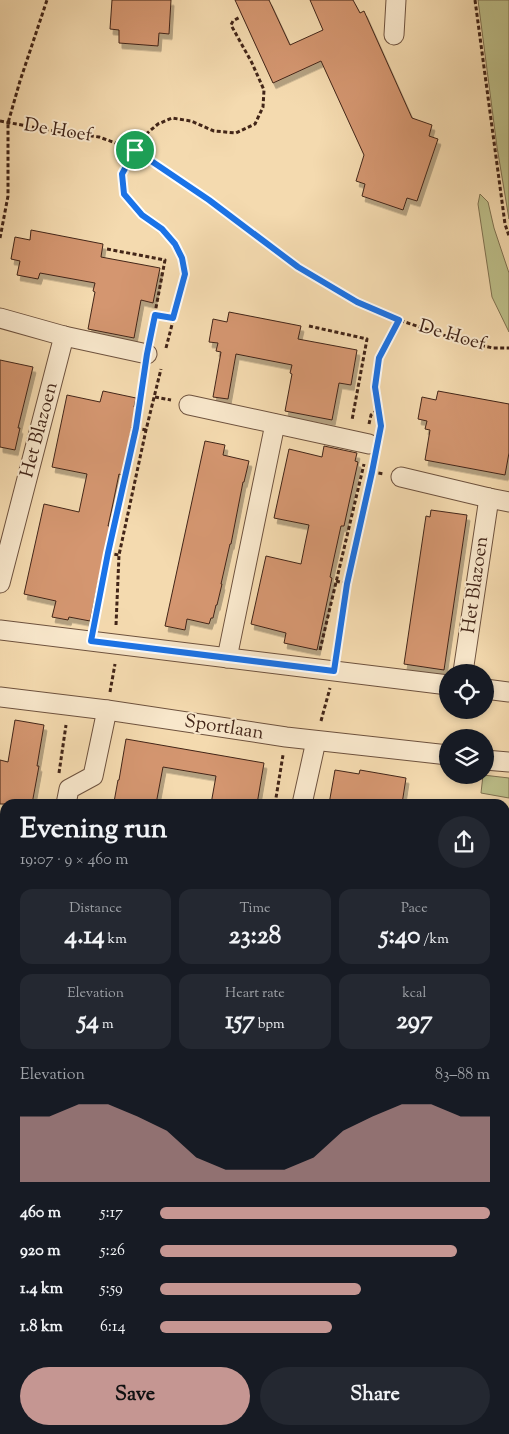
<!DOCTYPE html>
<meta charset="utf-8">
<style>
:root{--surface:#171b24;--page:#242831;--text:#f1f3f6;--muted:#9ea1a6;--accent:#c59692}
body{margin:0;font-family:"Sorts Mill Goudy",serif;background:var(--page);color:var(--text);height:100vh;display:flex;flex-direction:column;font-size:19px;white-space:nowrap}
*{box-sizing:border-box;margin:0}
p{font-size:16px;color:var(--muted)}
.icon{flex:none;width:28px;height:28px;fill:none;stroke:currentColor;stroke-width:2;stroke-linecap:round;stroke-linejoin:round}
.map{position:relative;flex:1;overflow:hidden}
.side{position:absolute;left:0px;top:799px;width:510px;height:636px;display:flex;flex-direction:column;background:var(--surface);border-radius:15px 15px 0 0;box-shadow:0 2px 8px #0003}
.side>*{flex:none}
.fabs{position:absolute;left:439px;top:664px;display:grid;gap:10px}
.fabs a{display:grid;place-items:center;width:55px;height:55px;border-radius:50%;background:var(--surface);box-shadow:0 2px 8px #0003;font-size:25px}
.pin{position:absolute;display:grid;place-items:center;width:42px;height:42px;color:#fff;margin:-21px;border:2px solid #fff;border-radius:50%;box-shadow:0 1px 5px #0007}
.round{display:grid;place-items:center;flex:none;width:52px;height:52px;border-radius:26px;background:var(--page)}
.head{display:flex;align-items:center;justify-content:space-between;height:85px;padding:0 20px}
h1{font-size:28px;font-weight:700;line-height:38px}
.metrics{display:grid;grid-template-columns:repeat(3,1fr);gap:8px;height:85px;padding:5px 20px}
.metrics div{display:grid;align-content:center;border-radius:12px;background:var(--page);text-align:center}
.metrics b{font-size:25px;font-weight:700}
.metrics small{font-size:14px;font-weight:400}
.metrics p{font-size:14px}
.chart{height:140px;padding:10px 20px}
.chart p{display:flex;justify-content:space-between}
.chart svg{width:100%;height:90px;margin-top:5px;fill:var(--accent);opacity:.7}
.primary-button{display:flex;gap:10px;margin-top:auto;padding:10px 20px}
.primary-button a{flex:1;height:58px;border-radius:30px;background:var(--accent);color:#111;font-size:20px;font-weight:700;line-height:58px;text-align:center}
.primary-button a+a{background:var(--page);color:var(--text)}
ul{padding:0 20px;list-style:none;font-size:16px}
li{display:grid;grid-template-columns:80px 60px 1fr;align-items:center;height:38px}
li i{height:12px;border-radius:6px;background:var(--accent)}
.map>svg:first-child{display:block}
</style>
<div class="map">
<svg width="509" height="1434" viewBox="0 0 509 1434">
<defs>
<filter id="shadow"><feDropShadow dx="3" dy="5.5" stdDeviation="0" flood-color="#0004"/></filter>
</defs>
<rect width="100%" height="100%" fill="#f4daaf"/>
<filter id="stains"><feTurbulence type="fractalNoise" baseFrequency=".004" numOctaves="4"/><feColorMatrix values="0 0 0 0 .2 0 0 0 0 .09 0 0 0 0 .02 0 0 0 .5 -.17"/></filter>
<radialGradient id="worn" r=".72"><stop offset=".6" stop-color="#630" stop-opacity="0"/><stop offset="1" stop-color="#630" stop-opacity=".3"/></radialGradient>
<g fill="#bdbf8a" stroke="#807251">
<polygon points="478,0 509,0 509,219 497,147"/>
<polygon points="480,194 488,202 494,228 509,273 509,332 492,297 478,204"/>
<polygon points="483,775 509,778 509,798 481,793"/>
</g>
<g fill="#d4966f" stroke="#422518" filter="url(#shadow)">
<polygon points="112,0 171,0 169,34 159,33 158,46 119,43 119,30 110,29"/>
<polygon points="235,0 269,0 290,45 323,30 310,0 353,0 360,13 364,11 412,118 432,125 429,136 438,139 417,201 407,198 403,210 362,196 365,184 356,181 364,155 321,61 273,83"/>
<polygon points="31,230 103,244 101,257 160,268 153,303 141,300 134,338 88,329 95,292 93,291 95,283 40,273 38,279 17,275 20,261 11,259 15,237 30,240"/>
<polygon points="229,312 301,326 298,339 357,350 351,385 339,383 332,420 285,411 292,374 290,373 292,365 236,354 228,399 213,397 221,352 216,351 218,343 209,342 213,319 227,322"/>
<polygon points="0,360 33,367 18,428 20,428 15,450 0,447"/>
<polygon points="103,391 136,398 134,407 136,407 122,475 119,474 112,508 108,526 110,526 90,621 69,617 68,620 52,617 56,601 24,594 44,504 79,512 87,474 52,467 67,395 100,402"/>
<polygon points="438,391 509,404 509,453 505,475 425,460 430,430 425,429 427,421 418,419 422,397 436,400"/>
<polygon points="205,441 225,445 223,455 249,461 244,482 243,482 231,544 230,544 221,584 222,584 217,605 216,605 213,618 211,618 209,624 187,619 185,630 165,626"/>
<polygon points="324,446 357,453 355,461 358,462 344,526 341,526 334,558 330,577 332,578 317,650 284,643 286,633 251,624 266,556 301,564 305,544 309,525 274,518 289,449 322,457"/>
<polygon points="431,510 467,515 444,670 404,664 426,516 430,517"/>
<polygon points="15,720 44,725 37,766 39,766 32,804 0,804 0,760 8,762"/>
<polygon points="126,739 264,763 257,804 211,804 216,776 163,767 156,804 115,804 116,802 114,802 118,780 119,780"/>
<polygon points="335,770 359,774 360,770 406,778 402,804 329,804"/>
</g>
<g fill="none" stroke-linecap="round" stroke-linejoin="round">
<defs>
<g id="street">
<polyline points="394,35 396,0"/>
<polyline points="0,318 64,336 147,354"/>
<polyline points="189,405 369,444"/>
<polyline points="401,477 489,498 509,502"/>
<polyline points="0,583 64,336"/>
<polyline points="0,630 448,685"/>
<polyline points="227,658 275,424"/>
<polyline points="463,672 489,498"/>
<polyline points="485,689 509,692"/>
<polyline points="0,697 107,710 286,737 448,755"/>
<polyline points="485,760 509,762"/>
<polyline points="66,804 69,789 93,776 107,710"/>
<polyline points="302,804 316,741"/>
<polyline points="0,1041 5,1042"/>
<polyline points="0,1085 5,1086"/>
<polyline points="505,1114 509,1114"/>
<polyline points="0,1368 5,1369"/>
<polyline points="196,1434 197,1430"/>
<polyline points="430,1434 436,1430"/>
</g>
</defs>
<use href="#street" stroke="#6e523e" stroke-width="21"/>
<g stroke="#422518" stroke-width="3" stroke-dasharray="4 2.5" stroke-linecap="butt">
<polyline points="475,0 505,224 509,236"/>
<polyline points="0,121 54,131 99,137 135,150 209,200 298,267 357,302 399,320 461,341 493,348 509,348"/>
<polyline points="0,238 8,196 8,123 20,81 47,0"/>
<polyline points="107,249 165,260 151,334"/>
<polyline points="155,315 173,318"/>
<polyline points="309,326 367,339 352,420"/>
<polyline points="166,348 185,274 182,258 175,244 162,229 142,215 124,194 122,174 135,150 145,135 158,124 172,118 191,121 214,131 236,133 255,124 263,107 264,90 252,63 231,25 233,21 240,17"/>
<polyline points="155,397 171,400"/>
<polyline points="369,424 371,415 378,409"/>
<polyline points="136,428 146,430"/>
<polyline points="380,430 381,426 375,387 379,359 399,320"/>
<polyline points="372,472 384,474"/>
<polyline points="108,553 119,555"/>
<polyline points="336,581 347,584"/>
<path d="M94 624C110 540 131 457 144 372"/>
<polyline points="116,625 119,555 146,430 161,369"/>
<polyline points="320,650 364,464"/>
<polyline points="337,653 347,584 374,463"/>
<polyline points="110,692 115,664"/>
<polyline points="321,721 330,688"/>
<polyline points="59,773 66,725"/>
<polyline points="275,804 283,755"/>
<polyline points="0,932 5,933"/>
<polyline points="505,1077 509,1077"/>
<polyline points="0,1236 5,1231"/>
<polyline points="0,1279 5,1280"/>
<polyline points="0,1312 0,1317"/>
<polyline points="366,1430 368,1434"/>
</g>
<use href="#street" stroke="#f8e7cb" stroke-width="19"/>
</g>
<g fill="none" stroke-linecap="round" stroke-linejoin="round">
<defs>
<polygon id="route" points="135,150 209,200 298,267 357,302 399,320 379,358 375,387 381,426 372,472 347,584 334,671 91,641 108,553 136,428 147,354 155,315 173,318 185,274 182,258 175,244 162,229 142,215 124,194 122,174"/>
</defs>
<use href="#route" stroke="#fff" stroke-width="10"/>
<use href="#route" stroke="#1a73e8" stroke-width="6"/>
</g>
<g text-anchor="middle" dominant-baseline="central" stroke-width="4" stroke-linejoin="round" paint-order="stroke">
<g font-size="19" fill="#422518" stroke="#f8e7cb">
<text transform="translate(58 131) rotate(9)">De Hoef</text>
<text transform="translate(452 336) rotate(16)">De Hoef</text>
<text transform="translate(40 430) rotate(-75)">Het Blazoen</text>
<text transform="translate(476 585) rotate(-82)">Het Blazoen</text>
<text transform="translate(224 728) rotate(9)">Sportlaan</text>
</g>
</g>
<rect width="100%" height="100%" filter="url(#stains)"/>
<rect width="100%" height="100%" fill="url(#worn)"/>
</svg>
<div class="fabs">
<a><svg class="icon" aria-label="locate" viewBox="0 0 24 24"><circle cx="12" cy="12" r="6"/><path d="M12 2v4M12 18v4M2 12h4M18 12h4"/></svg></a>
<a><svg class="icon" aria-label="layers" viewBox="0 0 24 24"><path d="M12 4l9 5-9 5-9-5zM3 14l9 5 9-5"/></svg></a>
</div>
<div class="pin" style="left:135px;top:150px;background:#1e9e55"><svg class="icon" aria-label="arrive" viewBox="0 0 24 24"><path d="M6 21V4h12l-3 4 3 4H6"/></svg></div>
<section class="side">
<div class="head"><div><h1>Evening run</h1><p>19:07 · 9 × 460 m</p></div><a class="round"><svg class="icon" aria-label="share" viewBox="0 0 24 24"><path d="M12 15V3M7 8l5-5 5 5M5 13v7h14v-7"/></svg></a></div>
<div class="metrics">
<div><p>Distance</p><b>4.14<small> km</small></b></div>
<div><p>Time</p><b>23:28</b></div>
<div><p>Pace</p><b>5:40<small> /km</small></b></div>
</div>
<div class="metrics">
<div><p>Elevation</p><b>54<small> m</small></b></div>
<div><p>Heart rate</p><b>157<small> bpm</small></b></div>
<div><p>kcal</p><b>297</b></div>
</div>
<div class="chart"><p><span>Elevation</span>83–88 m</p>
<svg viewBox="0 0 160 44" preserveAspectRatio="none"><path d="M0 44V12L10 12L20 6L30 6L40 12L50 19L60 32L70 38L80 38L90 38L100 32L110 19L120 12L130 6L140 6L150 12L160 12V44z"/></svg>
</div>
<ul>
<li><b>460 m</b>5:17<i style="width:100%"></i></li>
<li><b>920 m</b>5:26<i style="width:90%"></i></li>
<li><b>1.4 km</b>5:59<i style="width:61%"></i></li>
<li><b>1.8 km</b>6:14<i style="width:52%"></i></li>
</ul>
<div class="primary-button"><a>Save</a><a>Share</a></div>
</section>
</div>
